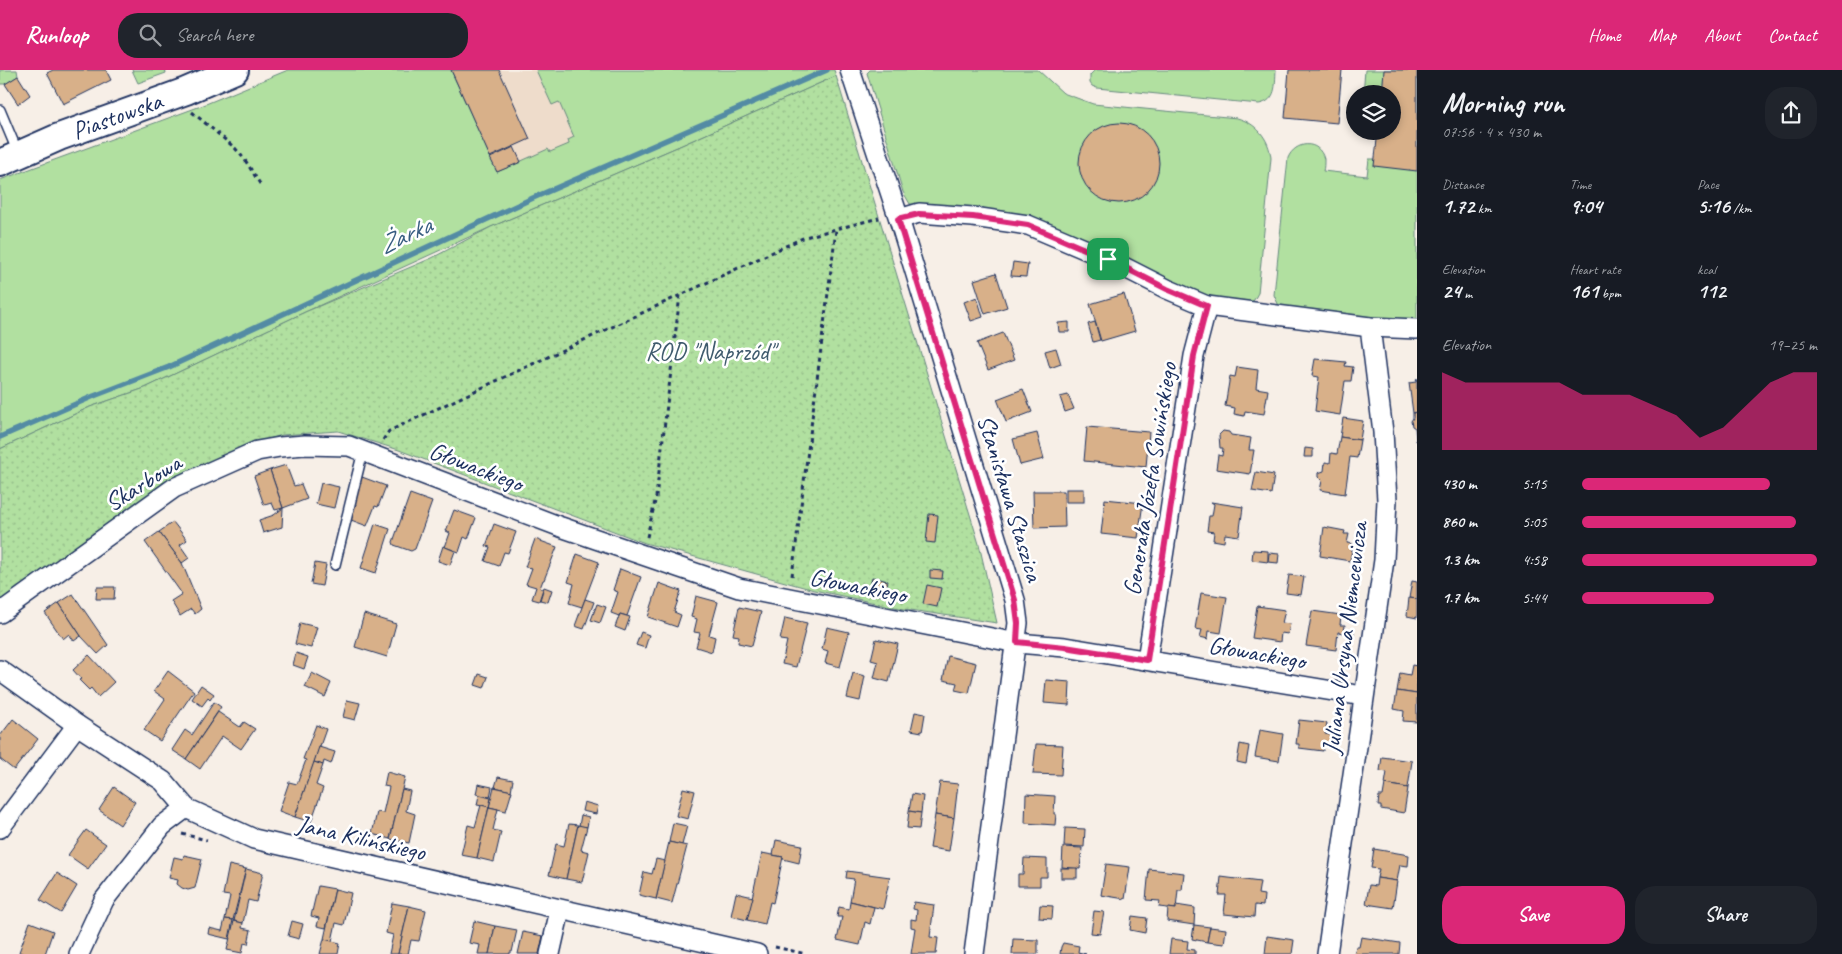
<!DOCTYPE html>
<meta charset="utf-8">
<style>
:root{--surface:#171b24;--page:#20242c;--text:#f1f3f6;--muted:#9ea1a6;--accent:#db2777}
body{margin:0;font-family:Caveat,sans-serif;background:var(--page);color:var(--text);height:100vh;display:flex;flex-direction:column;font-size:19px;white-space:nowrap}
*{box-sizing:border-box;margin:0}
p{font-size:16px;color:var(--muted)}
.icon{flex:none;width:28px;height:28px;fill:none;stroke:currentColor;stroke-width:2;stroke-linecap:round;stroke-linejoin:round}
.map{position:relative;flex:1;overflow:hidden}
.side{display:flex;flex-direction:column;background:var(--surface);width:425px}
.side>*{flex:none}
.controls{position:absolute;left:1346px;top:15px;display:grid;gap:10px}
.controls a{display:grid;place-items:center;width:55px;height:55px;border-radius:50%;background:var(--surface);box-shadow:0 2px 8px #0003;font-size:25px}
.pin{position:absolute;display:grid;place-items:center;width:42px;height:42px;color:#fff;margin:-21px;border-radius:10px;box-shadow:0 2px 8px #0006}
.round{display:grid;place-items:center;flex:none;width:52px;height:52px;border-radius:20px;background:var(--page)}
.summary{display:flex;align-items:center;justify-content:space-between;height:85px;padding:0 25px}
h1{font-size:28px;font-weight:800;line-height:38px}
.figures{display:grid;grid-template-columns:repeat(3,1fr);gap:8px;height:85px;padding:5px 25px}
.figures div{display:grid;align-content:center}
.figures b{font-size:21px;font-weight:800}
.figures small{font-size:14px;font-weight:400}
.figures p{font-size:14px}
.chart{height:140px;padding:10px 25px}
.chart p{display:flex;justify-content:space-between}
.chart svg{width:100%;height:90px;margin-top:5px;fill:var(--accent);opacity:.7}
.action{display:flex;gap:10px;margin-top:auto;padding:10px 25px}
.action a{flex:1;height:58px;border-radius:20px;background:var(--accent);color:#fff;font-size:20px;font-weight:800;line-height:58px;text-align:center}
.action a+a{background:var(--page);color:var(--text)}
ul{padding:0 25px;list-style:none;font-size:16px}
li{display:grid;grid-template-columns:80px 60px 1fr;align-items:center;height:38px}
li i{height:12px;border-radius:6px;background:var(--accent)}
header{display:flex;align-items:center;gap:30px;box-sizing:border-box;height:70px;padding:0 25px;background:var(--accent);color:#fff}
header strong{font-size:24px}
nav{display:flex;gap:28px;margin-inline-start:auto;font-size:18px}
.search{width:350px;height:45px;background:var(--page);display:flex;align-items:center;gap:12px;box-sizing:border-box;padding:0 18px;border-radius:20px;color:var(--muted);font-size:19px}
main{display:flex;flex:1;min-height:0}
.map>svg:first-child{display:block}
</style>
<header>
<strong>Runloop</strong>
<div class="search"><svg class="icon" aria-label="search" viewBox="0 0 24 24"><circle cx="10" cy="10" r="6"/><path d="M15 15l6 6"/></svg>Search here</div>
<nav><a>Home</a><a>Map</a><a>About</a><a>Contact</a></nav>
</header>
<main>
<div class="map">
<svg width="1417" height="884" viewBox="0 0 1417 884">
<defs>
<pattern id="park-dots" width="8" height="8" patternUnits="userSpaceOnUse" patternTransform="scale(1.25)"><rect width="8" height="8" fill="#b1e0a0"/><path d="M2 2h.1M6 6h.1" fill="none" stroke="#98c08c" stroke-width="1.8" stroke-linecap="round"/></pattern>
</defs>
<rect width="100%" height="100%" fill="#f7efe7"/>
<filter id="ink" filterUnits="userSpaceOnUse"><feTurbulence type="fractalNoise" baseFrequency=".02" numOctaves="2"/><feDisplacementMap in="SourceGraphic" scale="10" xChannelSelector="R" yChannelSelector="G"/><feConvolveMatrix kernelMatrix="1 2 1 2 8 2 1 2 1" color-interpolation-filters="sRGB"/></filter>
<g filter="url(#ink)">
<polygon fill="#eedccb" points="436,0 556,0 594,86 494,132"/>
<g fill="#b1e0a0" stroke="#66887f">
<polygon points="0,0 17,0 18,6 5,14 0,14"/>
<polygon points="132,0 165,0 166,3 138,13"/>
<polygon points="288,0 451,0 497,102 548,79 550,82 569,74 568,70 574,67 559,32 552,35 536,0 834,0 836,6 682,75 491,157 305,242 145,318 90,337 0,379 0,110 201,36"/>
<path d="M870 0H1038L1063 23 1093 34 1237 48C1256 53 1269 68 1271 88L1258 223 1254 230 1248 234 1220 231 984 142 910 134 903 122 867 3Z"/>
<path d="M1095 0H1276C1275 15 1277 31 1259 34L1097 18 1092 16 1090 13V5Z"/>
<path d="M1365 0H1417V253L1370 251 1279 236 1274 225 1288 88C1295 71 1319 69 1324 89 1324 93 1324 98 1323 101L1367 106 1369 89H1376L1378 63 1373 61H1392V24H1363Z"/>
</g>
<polygon fill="url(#park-dots)" stroke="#66887f" points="836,6 979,474 997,553 904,539 814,520 645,473 399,380 338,361 282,365 247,376 169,414 108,453 57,492 0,531 0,379 90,337 145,318 305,242 432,188 491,157 682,75"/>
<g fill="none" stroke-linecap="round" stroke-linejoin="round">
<polyline stroke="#538ba4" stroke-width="5.5" points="0,367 94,326 169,297 533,128 827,0"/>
</g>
<g fill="#d8b089" stroke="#1b2f5e">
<polygon points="53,0 106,0 111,10 63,34 47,3"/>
<polygon points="451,0 499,0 530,69 490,87"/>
<polygon points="1289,0 1342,0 1337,53 1285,48"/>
<polygon points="1384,0 1417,0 1417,101 1374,96 1378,61 1392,61 1392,24 1382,24"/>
<polygon points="18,6 30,25 18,34 5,14"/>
<circle cx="1119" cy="93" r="40"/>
<polygon points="514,77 521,92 497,102 490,88"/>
<polygon points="1013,192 1028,194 1026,207 1011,206"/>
<polygon points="996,203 1007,237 985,244 974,210"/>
<polygon points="1124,224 1135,261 1101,271 1090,234"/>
<polygon points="977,227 983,247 971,251 964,232"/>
<polygon points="1069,252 1069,262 1059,262 1058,253"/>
<polygon points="1095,252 1100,270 1093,272 1088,254"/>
<polygon points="1003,263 1014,290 988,300 977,273"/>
<polygon points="1056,278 1061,294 1050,298 1045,281"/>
<polygon points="1315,289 1346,292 1345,296 1353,297 1351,311 1345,311 1340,345 1315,341 1319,307 1312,306"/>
<polygon points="1237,297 1258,300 1256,318 1268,320 1264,344 1245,341 1244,346 1234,344 1235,338 1225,336 1230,306 1235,307"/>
<polygon points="1417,308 1417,342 1413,343 1409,313 1416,312"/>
<polygon points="1023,319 1032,342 1006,352 997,329"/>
<polygon points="1068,325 1074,339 1065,342 1060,327"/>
<polygon points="1417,342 1417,371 1416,371 1415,358 1412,356 1411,351 1413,348 1413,343"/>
<polygon points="1343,348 1363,351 1360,370 1340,367"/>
<polygon points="1087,357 1149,362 1146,397 1084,391"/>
<polygon points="1223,361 1229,362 1231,365 1251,368 1249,380 1254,380 1250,404 1216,399 1218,385 1222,386 1223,378 1220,378 1219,365"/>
<polygon points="1037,363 1044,389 1020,395 1013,369"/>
<polygon points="1340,367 1360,370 1357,388 1350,387 1345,424 1320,420 1322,411 1318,407 1318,403 1324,401 1325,392 1330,393 1331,383 1337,384"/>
<polygon points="1305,378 1313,379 1313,387 1304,387"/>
<polygon points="286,395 294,416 301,414 307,429 283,438 270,400"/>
<polygon points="270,400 283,438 275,440 272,433 264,435 254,406"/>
<polygon points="1256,402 1274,405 1271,424 1252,421"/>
<polygon points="362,407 386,416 378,437 375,436 367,456 351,450 356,434 353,433"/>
<polygon points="321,413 339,417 334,438 316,434"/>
<rect x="1066" y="419" width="18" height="13"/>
<polygon points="1033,421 1064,421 1065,457 1034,458"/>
<polygon points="410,424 432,432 415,479 411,481 394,475 393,472"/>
<polygon points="1105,429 1143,433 1138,468 1101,464"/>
<polygon points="1211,432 1243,437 1239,466 1225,464 1224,472 1213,470 1214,462 1207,461 1209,446 1212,446 1214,434"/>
<polygon points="283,438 282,457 263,463 259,450 274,445"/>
<polygon points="454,440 476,448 468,469 464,467 459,482 445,477 450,463 446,461"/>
<polygon points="929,444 938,445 935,473 926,472"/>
<polygon points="173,452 187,470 180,475 189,488 182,493 159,462"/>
<polygon points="375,454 390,459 376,503 361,498"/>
<polygon points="494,454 516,462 508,483 504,482 499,496 485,491 490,477 486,476"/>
<polygon points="1324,457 1345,461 1344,464 1349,464 1347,473 1353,474 1350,491 1320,486"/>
<polygon points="159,462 182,493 201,539 195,544 191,539 180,546 171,531 182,524 145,472"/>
<polygon points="535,469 557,477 544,510 543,510 540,518 543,519 539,531 532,529 536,517 526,514 532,498 525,497"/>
<polygon points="443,476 455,481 450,495 438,491"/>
<polygon points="1253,480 1268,481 1268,492 1252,490"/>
<polygon points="1269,483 1279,484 1278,493 1268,492"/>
<polygon points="577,484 599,492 582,537 569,533 574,514 568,512"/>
<polygon points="315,493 326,495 322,516 311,514"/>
<polygon points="620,499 641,507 627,546 620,544 619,546 611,543 618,522 613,520"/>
<polygon points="930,500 943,501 942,509 930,508"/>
<polygon points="1289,505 1304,507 1301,525 1286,523"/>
<polygon points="872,507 888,511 884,526 869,523"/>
<polygon points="1412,511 1417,512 1417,529 1409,528"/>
<polygon points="659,513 681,521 674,542 681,545 677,557 648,547"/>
<polygon points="927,515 941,518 937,537 923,534"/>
<polygon points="97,517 115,517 114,529 96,529"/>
<polygon points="544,517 552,520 548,532 540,530"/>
<polygon points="1201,523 1227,527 1221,563 1209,561 1208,569 1200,567 1202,560 1195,559"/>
<polygon points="73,524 108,575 98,584 81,566 59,533"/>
<polygon points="696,526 718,532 709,565 715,567 712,582 696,577 700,563 694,562 697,549 691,547"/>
<polygon points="1409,528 1417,529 1417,548 1407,546"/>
<polygon points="585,529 594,532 584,559 575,556"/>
<polygon points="59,533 81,566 74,571 69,564 63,569 45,543"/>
<polygon points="597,534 606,537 600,553 591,550"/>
<polygon points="1257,536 1285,540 1282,553 1290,554 1288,564 1281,563 1280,572 1252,568"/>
<polygon points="739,537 761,542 752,576 738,573 739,566 733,565"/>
<polygon points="1312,541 1341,545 1340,555 1345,555 1344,563 1338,562 1336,580 1306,576"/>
<polygon points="364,544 396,554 387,587 355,577"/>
<polygon points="620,544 630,547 625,561 615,557"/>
<polygon points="785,548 807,553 796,597 782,594 787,571 780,570"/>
<polygon points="300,553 317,557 311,578 295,574"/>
<polygon points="827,557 849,562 840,597 825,593 828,581 822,579"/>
<polygon points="641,562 649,565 645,578 636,575"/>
<polygon points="1350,562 1354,562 1353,571 1349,571"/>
<polygon points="876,569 898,574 889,612 874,608 878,592 871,590"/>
<polygon points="296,583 308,587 304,599 293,595"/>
<polygon points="89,585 114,612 98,627 91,618 89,620 79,610 81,609 73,600"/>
<polygon points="948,586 976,593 969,623 955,620 957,613 943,610"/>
<polygon points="1412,595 1417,596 1417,624 1397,621 1400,603 1410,605"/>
<polygon points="168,601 194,621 160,671 144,660 165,629 154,621"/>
<polygon points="312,603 331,613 325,627 305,617"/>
<polygon points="853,603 865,606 860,631 847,628"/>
<polygon points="479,604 488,607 484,618 475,615"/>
<polygon points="1046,610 1070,612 1069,635 1044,633"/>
<polygon points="201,615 214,624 210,630 208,628 202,636 192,629"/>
<polygon points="1397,621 1417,624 1417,652 1403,651 1404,641 1394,639"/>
<polygon points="347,630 360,633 355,650 343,647"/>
<polygon points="214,632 221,637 186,689 172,680 185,660 192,665"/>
<polygon points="218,642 240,657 244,652 255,659 241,679 222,666 200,699 186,689"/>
<polygon points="915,642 925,644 922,662 911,660"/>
<polygon points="13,649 38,669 14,700 0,689 0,666"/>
<polygon points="1299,650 1327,653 1325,664 1331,665 1330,674 1324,672 1323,681 1299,678 1299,674 1296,674"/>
<polygon points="316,655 326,659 295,747 279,741 289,712 297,714 306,690 303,689"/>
<polygon points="1260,660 1283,664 1279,691 1255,687"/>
<polygon points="1036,674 1063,675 1061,705 1033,704"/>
<polygon points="1240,674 1249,676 1246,694 1237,692"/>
<polygon points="319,677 335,682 331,694 324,691 323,695 314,692"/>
<polygon points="1382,687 1412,691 1408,718 1385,714 1387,702 1380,701"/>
<polygon points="314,692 323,695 316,715 323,718 311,752 295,747"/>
<polygon points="387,702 405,707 390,769 372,764 377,742 383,743 389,717 384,716"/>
<polygon points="498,707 513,710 511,721 495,717"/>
<polygon points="940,712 958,714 954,748 935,745"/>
<polygon points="478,714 492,717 490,727 476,724"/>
<polygon points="1385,714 1408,718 1404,743 1381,739 1381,736 1378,736 1379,726 1383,726"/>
<polygon points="114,717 135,732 120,755 99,740"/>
<polygon points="494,717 512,721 506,741 489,737"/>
<polygon points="683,718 695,721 688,749 676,746"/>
<polygon points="402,719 410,721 406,741 415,744 409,773 390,769"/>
<polygon points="912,724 923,726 921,743 909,741"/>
<polygon points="1026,724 1055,726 1054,744 1056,744 1055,755 1025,753"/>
<polygon points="479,725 491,728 489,737 477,735"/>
<polygon points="584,732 598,736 596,744 582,741"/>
<polygon points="481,735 489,737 477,788 461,785 468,755 475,757"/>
<polygon points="489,737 498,739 493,760 501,762 494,792 477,788"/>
<polygon points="909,741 921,743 919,759 907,758"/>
<polygon points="581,745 589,747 587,757 579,756"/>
<polygon points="935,745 954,748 949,781 930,778"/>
<polygon points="673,753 687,756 682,775 669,772"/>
<polygon points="569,754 578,755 566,809 549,805 556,774 564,776"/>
<polygon points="578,755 587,757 581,780 589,782 582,812 566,809"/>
<polygon points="1065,758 1085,759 1084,777 1064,776"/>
<polygon points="86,760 106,774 88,799 68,785"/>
<polygon points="776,770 802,775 799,793 783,789 783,787 773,785"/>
<polygon points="669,772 687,776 672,833 656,829"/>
<polygon points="1063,777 1082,778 1080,799 1062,797"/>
<polygon points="1374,779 1409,785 1408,796 1400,795 1397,811 1377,808 1379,799 1371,798"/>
<polygon points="762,783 783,787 773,833 770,832 765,854 747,850"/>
<polygon points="184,785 202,789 195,818 188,820 182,818 177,814 178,810 169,808 174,787 183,789"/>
<polygon points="1024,788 1047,789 1047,807 1040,807 1040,816 1018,816 1018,804 1023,804"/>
<polygon points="656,789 665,791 656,829 639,825 644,802 652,804"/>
<polygon points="1106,794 1130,797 1125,829 1101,825"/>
<polygon points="229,795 246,799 233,850 225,849 230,826 223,825"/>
<rect x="1061" y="798" width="16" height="10"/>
<polygon points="246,799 263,803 256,832 248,830 243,853 234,851"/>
<polygon points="1149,799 1184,803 1182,820 1178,820 1176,839 1159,837 1160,831 1146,830"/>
<polygon points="847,801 890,807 883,839 850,831 854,809 846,808"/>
<polygon points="57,803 77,816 61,843 40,830"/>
<polygon points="1221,807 1260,812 1258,824 1264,825 1263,836 1255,835 1254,847 1224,844 1226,825 1219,825"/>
<polygon points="1377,808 1397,811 1393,838 1366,834 1369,815 1376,816"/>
<polygon points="318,816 335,819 326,858 317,856 319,848 311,846"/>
<polygon points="335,819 351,823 344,855 336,853 332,871 324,869"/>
<polygon points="736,823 753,827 747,850 731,846"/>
<polygon points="850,831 874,837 870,854 865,852 860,875 837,870 842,847 837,847 839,837 849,839"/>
<polygon points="914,832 934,835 930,867 938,868 936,884 911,884 915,858 911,857 911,849 916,850 917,840 913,839"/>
<polygon points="392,833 409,836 398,884 389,884 393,865 386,863"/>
<polygon points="1040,835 1053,836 1052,849 1039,848"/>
<polygon points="1176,835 1195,838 1194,855 1167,851 1168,838 1176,839"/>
<polygon points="409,836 426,840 419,871 411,870 408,884 398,884"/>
<polygon points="1094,841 1104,842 1100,864 1091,863"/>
<polygon points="1132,846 1147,848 1145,863 1130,860"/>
<polygon points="225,849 233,850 229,869 208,864 209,858 222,861"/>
<polygon points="234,851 243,853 242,858 251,860 248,874 244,873 242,883 227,880"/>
<polygon points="292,851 303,854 299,869 288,866"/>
<polygon points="474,851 495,856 489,884 478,884 480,875 469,873"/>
<polygon points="30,852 53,861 45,884 24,884 19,882"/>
<polygon points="1194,855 1210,857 1207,872 1192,869"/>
<polygon points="495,856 517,860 512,882 510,882 510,884 489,884"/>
<polygon points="1210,857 1226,859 1224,874 1207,872"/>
<polygon points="523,862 543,866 539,884 518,884"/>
<polygon points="1267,866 1294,870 1292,884 1265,884"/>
<polygon points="1361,867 1400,873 1399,884 1354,884 1356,877 1359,877"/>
<polygon points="324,869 340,873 338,884 320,884"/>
<polygon points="1013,869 1038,870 1038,884 1012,884"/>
<polygon points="1171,869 1188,871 1187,879 1195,880 1195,884 1169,884"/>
<polygon points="1063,873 1079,876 1078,882 1086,884 1060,884 1061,877"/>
</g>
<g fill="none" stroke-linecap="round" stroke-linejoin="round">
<defs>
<g id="lane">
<polyline points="0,40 18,83"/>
<polyline points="335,495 363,381"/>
</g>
<g id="street">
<polyline points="850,0 899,149 1015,530 1018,553 974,884"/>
<polyline points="899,149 919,143 973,147 1028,155 1108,189 1167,219 1207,236 1370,257 1417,259"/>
<polyline points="0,543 174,418 257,381 280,377 305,375 349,376 561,457 739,518 1017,573 1065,577 1363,626"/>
<polyline points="1147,590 1194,286 1207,236"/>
<polyline points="0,600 77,655 163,711 186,738 254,769 757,884"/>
<polyline points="0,758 77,655"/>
<polyline points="79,884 104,830 162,756 186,738"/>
<polyline points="550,884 560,840"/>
<polyline points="1327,884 1384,490 1387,430 1383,362 1370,257"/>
</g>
<polyline id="secondary" points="0,93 59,67 186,21 235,0"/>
</defs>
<use href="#lane" stroke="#1b2f5e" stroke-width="12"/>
<use href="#street" stroke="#1b2f5e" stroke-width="22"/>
<use href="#secondary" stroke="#1b2f5e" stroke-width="30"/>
<g stroke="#1b2f5e" stroke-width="3" stroke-dasharray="4 4" stroke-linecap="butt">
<polyline points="192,42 235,78 245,90 262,117"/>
<polyline points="383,370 389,361 805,167 879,148"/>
<polyline points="647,467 656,427 680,225"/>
<polyline points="792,506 836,160"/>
<polyline points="182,764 207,770"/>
<polyline points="775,877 806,884"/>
</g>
<use href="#lane" stroke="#fff" stroke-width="9"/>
<use href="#street" stroke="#fff" stroke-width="19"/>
<use href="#secondary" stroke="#fff" stroke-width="26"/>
</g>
</g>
<g fill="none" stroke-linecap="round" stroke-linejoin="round" filter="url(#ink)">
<defs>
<polygon id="route" points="919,144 973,147 1028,155 1108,189 1167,219 1207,236 1194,286 1147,590 1065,577 1017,572 1018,553 1015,530 898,149"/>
</defs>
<use href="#route" stroke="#fff" stroke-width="10"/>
<use href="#route" stroke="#db2777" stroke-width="6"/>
</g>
<g text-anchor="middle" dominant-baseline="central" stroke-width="5" stroke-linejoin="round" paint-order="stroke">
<g font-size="25" fill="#1b2f5e" stroke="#fff">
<text transform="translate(117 46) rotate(-20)">Piastowska</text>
<text transform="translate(476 397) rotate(21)">Głowackiego</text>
<text transform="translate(1150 409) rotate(-81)">Generała Józefa Sowińskiego</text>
<text transform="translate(143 413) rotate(-32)">Skarbowa</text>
<text transform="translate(1010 428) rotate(73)">Stanisława Staszica</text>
<text transform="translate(858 516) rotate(11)">Głowackiego</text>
<text transform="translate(1345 568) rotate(-83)">Juliana Ursyna Niemcewicza</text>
<text transform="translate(1257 583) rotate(10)">Głowackiego</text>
<text transform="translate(361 768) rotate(13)">Jana Kilińskiego</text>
</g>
<g font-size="25" fill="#405b6e" stroke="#fff">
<text x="710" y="282">ROD "Naprzód"</text>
</g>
<g font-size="26" font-style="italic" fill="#375d81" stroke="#fff">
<text transform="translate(405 165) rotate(-25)">Żarka</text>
</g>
</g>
</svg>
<div class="controls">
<a><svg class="icon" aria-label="layers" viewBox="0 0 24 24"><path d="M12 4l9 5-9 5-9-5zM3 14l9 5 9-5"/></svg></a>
</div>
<div class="pin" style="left:1108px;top:189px;background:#1e9e55"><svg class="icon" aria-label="arrive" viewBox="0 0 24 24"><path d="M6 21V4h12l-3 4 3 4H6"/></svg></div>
</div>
<section class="side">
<div class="summary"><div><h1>Morning run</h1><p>07:56 · 4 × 430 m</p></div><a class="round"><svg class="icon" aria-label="share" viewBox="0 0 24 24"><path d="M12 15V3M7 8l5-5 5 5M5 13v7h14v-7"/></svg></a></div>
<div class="figures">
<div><p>Distance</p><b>1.72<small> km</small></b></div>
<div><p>Time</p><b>9:04</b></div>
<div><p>Pace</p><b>5:16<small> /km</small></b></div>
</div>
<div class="figures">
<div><p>Elevation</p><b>24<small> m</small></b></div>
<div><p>Heart rate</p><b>161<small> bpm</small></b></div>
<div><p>kcal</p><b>112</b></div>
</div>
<div class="chart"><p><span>Elevation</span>19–25 m</p>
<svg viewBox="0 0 160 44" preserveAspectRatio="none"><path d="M0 44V6L10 11L20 11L30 11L40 11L50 11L60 17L70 17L80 17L90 22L100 27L110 38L120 33L130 22L140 11L150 6L160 6V44z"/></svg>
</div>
<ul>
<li><b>430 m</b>5:15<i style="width:80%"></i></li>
<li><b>860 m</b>5:05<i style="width:91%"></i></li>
<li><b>1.3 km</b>4:58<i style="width:100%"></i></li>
<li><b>1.7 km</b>5:44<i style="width:56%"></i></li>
</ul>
<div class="action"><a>Save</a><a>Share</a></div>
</section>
</main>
